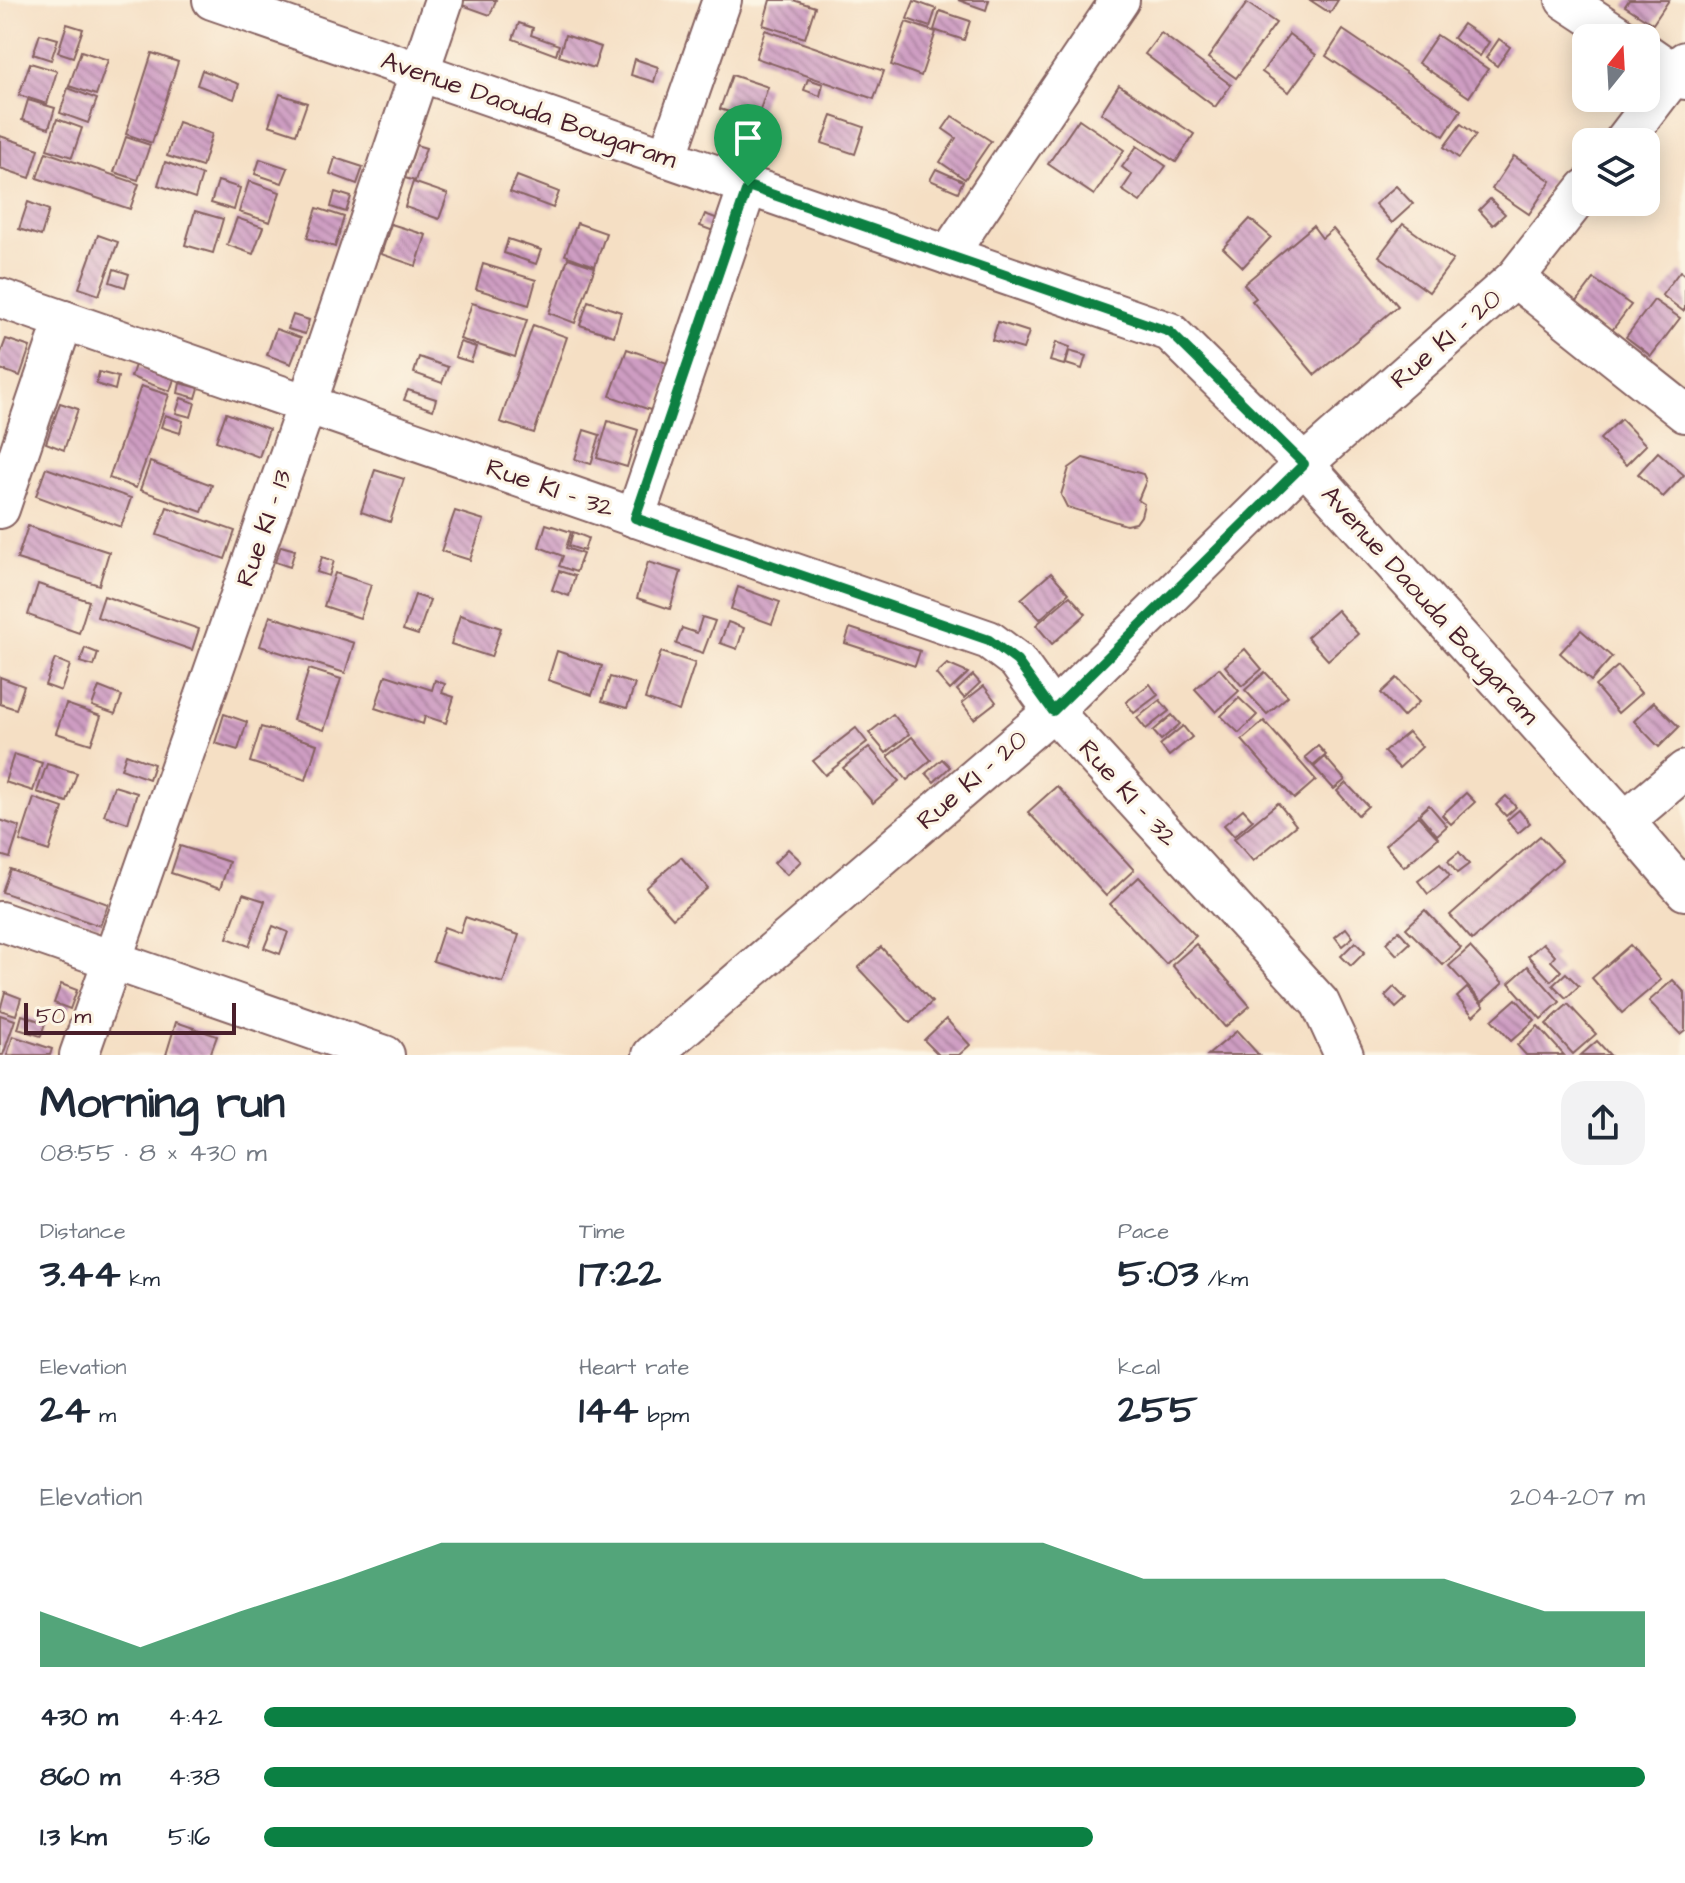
<!DOCTYPE html>
<meta charset="utf-8">
<style>
:root{--surface:#fff;--page:#f2f2f3;--text:#1f2937;--muted:#747a83;--accent:#0b8043}
body{margin:0;font-family:"Architects Daughter",sans-serif;background:var(--page);color:var(--text);height:100vh;display:flex;flex-direction:column;font-size:30px;white-space:nowrap}
*{box-sizing:border-box;margin:0}
p{font-size:26px;color:var(--muted)}
.icon{flex:none;width:44px;height:44px;fill:none;stroke:currentColor;stroke-width:2;stroke-linecap:round;stroke-linejoin:round}
.map{position:relative;height:1055px;overflow:hidden}
.drawer{display:flex;flex-direction:column;background:var(--surface);flex:1}
.drawer>*{flex:none}
.needle{width:52px;rotate:18deg}
.controls{position:absolute;left:1572px;top:24px;display:grid;gap:16px}
.controls a{display:grid;place-items:center;width:88px;height:88px;border-radius:16px;background:var(--surface);box-shadow:0 4px 20px #0003;font-size:40px}
.scale{position:absolute;left:24px;bottom:20px;width:212px;box-sizing:border-box;padding-left:8px;border:4px solid #4a1f2b;border-top:0;font-size:22px;line-height:28px;white-space:nowrap;color:#4a1f2b;-webkit-text-stroke:6px #fcf5e5;paint-order:stroke}
.pin{position:absolute;display:grid;place-items:center;width:68px;height:68px;color:#fff;margin:-82px -34px;border-radius:50% 50% 50% 0;rotate:-45deg;box-shadow:0 0 8px #0007}
.pin .icon{rotate:45deg}
.round{display:grid;place-items:center;flex:none;width:84px;height:84px;border-radius:24px;background:var(--page)}
.summary{display:flex;align-items:center;justify-content:space-between;height:136px;padding:0 40px}
h1{font-size:44px;font-weight:800;line-height:60px}
.metrics{display:grid;grid-template-columns:repeat(3,1fr);gap:12px;height:136px;padding:8px 40px}
.metrics div{display:grid;align-content:center}
.metrics b{font-size:40px;font-weight:800}
.metrics small{font-size:22px;font-weight:400}
.metrics p{font-size:22px}
.chart{height:224px;padding:16px 40px}
.chart p{display:flex;justify-content:space-between}
.chart svg{width:100%;height:144px;margin-top:8px;fill:var(--accent);opacity:.7}
ul{padding:0 40px;list-style:none;font-size:26px}
li{display:grid;grid-template-columns:128px 96px 1fr;align-items:center;height:60px}
li i{height:20px;border-radius:10px;background:var(--accent)}
.map>svg:first-child{display:block}
</style>
<div class="map">
<svg width="1685" height="1055" viewBox="0 0 1685 1055">
<defs>
<pattern id="building-back-hatch" width="6" height="6" patternUnits="userSpaceOnUse" patternTransform="scale(2)"><rect width="6" height="6" fill="#ce9dc2"/><path d="M-1 5l2 2M0 0l6 6M5-1l2 2" fill="none" stroke="#a97f9e"/></pattern>
</defs>
<rect width="100%" height="100%" fill="#fcf5e5"/>
<filter id="ink" filterUnits="userSpaceOnUse"><feTurbulence type="fractalNoise" baseFrequency=".0125" numOctaves="2"/><feDisplacementMap in="SourceGraphic" scale="16" xChannelSelector="R" yChannelSelector="G"/><feConvolveMatrix kernelMatrix="1 2 1 2 8 2 1 2 1" color-interpolation-filters="sRGB"/></filter>
<filter id="wash" filterUnits="userSpaceOnUse"><feTurbulence type="fractalNoise" baseFrequency=".006" numOctaves="4" result="noise"/><feDisplacementMap in="SourceGraphic" scale="32" xChannelSelector="R" yChannelSelector="G"/><feGaussianBlur stdDeviation="1.8" result="paint"/><feColorMatrix in="noise" values="0 0 0 0 0 0 0 0 0 0 0 0 0 0 0 0 0 1.4 0 .05"/><feComposite in="paint" operator="in"/></filter>
<g filter="url(#wash)">
<rect width="100%" height="100%" fill="#f5dfc4"/>
<g id="blocks">
<g fill="url(#building-back-hatch)">
<polygon points="464,0 496,0 490,15 462,5"/>
<polygon points="770,0 793,0 815,7 805,38 763,25"/>
<polygon points="958,0 989,0 986,10"/>
<polygon points="1310,0 1338,0 1330,13"/>
<polygon points="1629,0 1669,0 1653,24 1625,6"/>
<polygon points="914,1 936,9 930,27 907,19"/>
<polygon points="1247,3 1276,23 1236,78 1208,58"/>
<polygon points="940,11 970,21 964,40 934,30"/>
<polygon points="906,22 936,32 921,76 891,65"/>
<polygon points="519,23 533,28 531,35 559,45 556,55 513,39"/>
<polygon points="67,24 83,29 73,57 58,52"/>
<polygon points="1463,24 1489,42 1480,56 1453,38"/>
<polygon points="765,30 884,71 874,99 756,58"/>
<polygon points="1343,30 1461,110 1444,136 1326,56"/>
<polygon points="1161,33 1231,85 1215,107 1145,54"/>
<polygon points="40,34 58,39 51,60 33,54"/>
<polygon points="1289,34 1316,55 1289,92 1262,72"/>
<polygon points="565,35 601,47 594,68 559,56"/>
<polygon points="1437,35 1488,69 1469,97 1418,63"/>
<polygon points="1499,39 1510,47 1497,66 1486,58"/>
<polygon points="81,51 108,60 96,95 69,86"/>
<polygon points="152,53 178,62 152,143 126,134"/>
<polygon points="635,59 658,67 654,82 631,75"/>
<polygon points="30,63 57,71 47,104 19,95"/>
<polygon points="202,70 239,84 234,99 197,85"/>
<polygon points="732,75 768,87 756,121 720,109"/>
<polygon points="808,79 823,84 820,96 804,90"/>
<polygon points="1119,85 1194,134 1176,162 1101,113"/>
<polygon points="68,88 97,99 88,123 60,113"/>
<polygon points="280,94 307,103 296,134 269,125"/>
<polygon points="28,100 55,108 49,128 22,120"/>
<polygon points="832,116 864,127 855,154 822,143"/>
<polygon points="952,116 991,141 965,179 940,162 956,138 943,129"/>
<polygon points="57,119 82,128 72,157 47,149"/>
<polygon points="1079,119 1124,150 1094,195 1048,164"/>
<polygon points="178,122 212,134 202,167 167,156"/>
<polygon points="1461,124 1476,135 1459,158 1444,147"/>
<polygon points="0,136 39,149 30,178 0,168"/>
<polygon points="126,137 150,145 138,180 114,172"/>
<polygon points="416,145 426,148 415,181 405,178"/>
<polygon points="1137,146 1166,166 1140,202 1122,190 1132,175 1122,167"/>
<polygon points="46,152 139,184 130,209 37,178"/>
<polygon points="1514,156 1551,181 1529,214 1492,189"/>
<polygon points="335,158 363,167 357,184 330,174"/>
<polygon points="260,159 288,168 282,183 255,174"/>
<polygon points="165,162 202,175 195,198 158,185"/>
<polygon points="936,169 963,181 958,192 930,180"/>
<polygon points="517,176 559,192 553,208 510,192"/>
<polygon points="218,181 240,188 234,210 211,203"/>
<polygon points="249,181 280,192 270,222 239,212"/>
<polygon points="413,182 448,194 439,219 405,207"/>
<polygon points="1396,186 1413,204 1392,223 1375,204"/>
<polygon points="335,192 351,197 346,212 331,207"/>
<polygon points="1490,199 1505,214 1493,225 1479,210"/>
<polygon points="28,202 49,210 41,236 19,229"/>
<polygon points="317,208 344,217 335,247 307,238"/>
<polygon points="195,211 223,219 213,253 185,245"/>
<polygon points="705,214 721,220 716,232 700,226"/>
<polygon points="237,218 263,227 253,254 227,245"/>
<polygon points="1250,219 1271,237 1243,267 1223,248"/>
<polygon points="577,223 606,233 595,266 565,255"/>
<polygon points="391,224 426,235 416,266 381,254"/>
<polygon points="1403,224 1453,260 1429,292 1379,256"/>
<polygon points="1313,226 1322,238 1333,229 1398,306 1315,375 1252,301 1256,298 1244,284"/>
<polygon points="98,235 118,242 99,295 79,288"/>
<polygon points="508,239 541,250 536,264 504,253"/>
<polygon points="568,258 595,267 575,323 549,313"/>
<polygon points="483,264 536,280 529,305 476,289"/>
<polygon points="114,269 129,274 125,287 110,282"/>
<polygon points="1680,271 1685,275 1685,309 1683,311 1662,295"/>
<polygon points="1594,279 1631,305 1610,333 1573,307"/>
<polygon points="1654,300 1680,318 1651,356 1626,337"/>
<polygon points="588,301 621,312 614,336 580,325"/>
<polygon points="472,303 527,320 515,357 460,339"/>
<polygon points="293,315 309,320 305,334 288,329"/>
<polygon points="998,322 1029,332 1023,349 992,340"/>
<polygon points="533,325 567,337 534,433 500,422"/>
<polygon points="276,329 301,338 291,364 267,355"/>
<polygon points="6,339 30,347 20,376 0,369 0,355"/>
<polygon points="460,342 476,347 471,362 455,357"/>
<polygon points="1056,342 1070,347 1064,365 1050,361"/>
<polygon points="627,349 673,365 656,412 610,396"/>
<polygon points="1069,351 1086,356 1082,369 1066,364"/>
<polygon points="419,357 448,367 442,383 414,373"/>
<polygon points="135,365 174,379 170,391 131,377"/>
<polygon points="99,372 118,377 115,390 96,384"/>
<polygon points="180,383 199,388 196,398 178,393"/>
<polygon points="141,386 169,395 136,488 109,478"/>
<polygon points="408,390 436,399 433,410 404,400"/>
<polygon points="181,398 195,403 191,417 176,413"/>
<polygon points="60,403 78,409 64,450 46,443"/>
<polygon points="226,413 269,429 259,457 216,441"/>
<polygon points="165,415 183,421 180,433 161,427"/>
<polygon points="1621,419 1646,445 1626,465 1600,439"/>
<polygon points="608,421 638,430 627,467 597,458"/>
<polygon points="584,430 600,435 591,464 575,459"/>
<polygon points="1658,452 1684,475 1663,497 1638,474"/>
<polygon points="1083,458 1143,474 1146,481 1138,500 1144,504 1141,516 1136,523 1126,525 1067,507 1061,495 1069,468"/>
<polygon points="150,462 212,485 202,512 140,490"/>
<polygon points="46,468 131,498 121,527 36,496"/>
<polygon points="375,470 404,479 390,522 361,512"/>
<polygon points="167,507 235,531 225,559 157,535"/>
<polygon points="455,511 484,520 470,560 441,551"/>
<polygon points="546,524 571,532 566,548 583,554 576,572 559,566 563,556 539,547"/>
<polygon points="28,526 109,552 99,585 17,559"/>
<polygon points="573,532 588,538 584,551 569,546"/>
<polygon points="281,546 295,550 290,567 275,562"/>
<polygon points="322,557 334,561 329,576 317,572"/>
<polygon points="648,562 681,572 670,609 637,598"/>
<polygon points="559,571 575,576 569,596 552,590"/>
<polygon points="335,573 371,585 360,618 324,606"/>
<polygon points="1051,573 1069,593 1040,619 1021,599"/>
<polygon points="38,584 89,601 79,633 28,615"/>
<polygon points="738,587 780,602 772,624 731,609"/>
<polygon points="415,595 430,600 418,635 403,630"/>
<polygon points="104,596 199,629 192,650 97,617"/>
<polygon points="1070,596 1086,614 1052,644 1036,625"/>
<polygon points="1337,610 1358,634 1328,660 1307,637"/>
<polygon points="460,615 501,628 491,657 451,644"/>
<polygon points="270,616 354,643 345,673 260,646"/>
<polygon points="702,617 715,621 703,653 676,644 682,628 697,633"/>
<polygon points="728,622 744,628 737,649 720,643"/>
<polygon points="850,628 920,651 915,666 845,643"/>
<polygon points="1581,630 1612,657 1591,681 1560,653"/>
<polygon points="85,648 98,653 94,666 80,662"/>
<polygon points="1245,649 1262,669 1242,686 1225,666"/>
<polygon points="557,651 602,666 592,695 548,680"/>
<polygon points="661,652 695,663 679,711 645,699"/>
<polygon points="55,659 70,665 61,691 45,685"/>
<polygon points="947,664 968,673 950,690 936,674"/>
<polygon points="1618,666 1641,693 1618,713 1595,686"/>
<polygon points="1219,668 1239,691 1216,712 1195,689"/>
<polygon points="309,669 341,679 324,730 293,720"/>
<polygon points="1265,672 1288,696 1267,714 1245,690"/>
<polygon points="386,675 432,690 435,680 445,684 442,693 454,697 446,723 425,716 423,724 375,708"/>
<polygon points="973,675 980,683 964,698 957,690"/>
<polygon points="0,677 24,686 16,709 0,704"/>
<polygon points="610,677 635,684 627,708 602,701"/>
<polygon points="1397,678 1419,702 1403,717 1381,693"/>
<polygon points="1150,684 1158,695 1134,713 1126,702"/>
<polygon points="984,686 996,702 974,719 962,703"/>
<polygon points="99,687 122,696 115,714 92,706"/>
<polygon points="1239,698 1257,715 1239,733 1221,716"/>
<polygon points="1160,700 1169,711 1146,729 1137,718"/>
<polygon points="1654,702 1679,727 1659,747 1634,721"/>
<polygon points="66,704 101,716 91,744 56,733"/>
<polygon points="224,714 247,722 238,750 215,743"/>
<polygon points="893,714 909,734 886,753 869,733"/>
<polygon points="1172,715 1180,724 1161,740 1153,731"/>
<polygon points="1264,721 1316,780 1294,799 1242,740"/>
<polygon points="1183,726 1192,737 1169,756 1160,745"/>
<polygon points="261,727 317,744 306,780 250,762"/>
<polygon points="856,728 867,742 825,775 813,761"/>
<polygon points="1408,732 1422,747 1399,768 1384,752"/>
<polygon points="912,737 931,760 907,780 888,756"/>
<polygon points="1318,746 1326,755 1313,766 1305,757"/>
<polygon points="869,747 899,781 873,803 843,768"/>
<polygon points="14,754 42,763 33,791 5,782"/>
<polygon points="126,754 154,764 149,779 121,769"/>
<polygon points="1325,757 1345,780 1334,789 1314,767"/>
<polygon points="942,759 950,767 934,782 926,773"/>
<polygon points="47,764 77,773 67,802 37,792"/>
<polygon points="1346,783 1368,806 1358,815 1337,791"/>
<polygon points="114,786 137,793 128,823 104,815"/>
<polygon points="1057,786 1134,870 1106,896 1028,812"/>
<polygon points="1466,793 1475,802 1451,824 1442,815"/>
<polygon points="1506,796 1516,807 1506,816 1496,805"/>
<polygon points="34,798 63,808 49,851 20,841"/>
<polygon points="1278,803 1296,825 1253,861 1234,839"/>
<polygon points="1429,805 1447,826 1437,835 1419,814"/>
<polygon points="1243,809 1253,820 1234,836 1224,825"/>
<polygon points="1519,810 1530,823 1518,833 1507,820"/>
<polygon points="1418,816 1438,838 1404,867 1385,845"/>
<polygon points="0,820 20,827 10,858 0,855"/>
<polygon points="1540,836 1562,860 1472,940 1450,915"/>
<polygon points="180,846 229,862 220,889 171,873"/>
<polygon points="788,849 801,861 787,875 774,863"/>
<polygon points="1459,852 1469,864 1457,873 1448,861"/>
<polygon points="681,857 708,888 673,918 646,888"/>
<polygon points="1440,864 1450,876 1428,894 1418,881"/>
<polygon points="10,869 108,904 100,926 2,892"/>
<polygon points="1139,877 1196,936 1166,964 1110,904"/>
<polygon points="243,894 265,901 249,946 227,938"/>
<polygon points="1425,910 1461,948 1443,965 1406,928"/>
<polygon points="465,917 519,935 503,983 433,961 444,927 460,933"/>
<polygon points="273,926 288,932 280,954 264,948"/>
<polygon points="1346,928 1353,937 1342,946 1335,937"/>
<polygon points="1399,931 1410,943 1397,955 1386,943"/>
<polygon points="1355,942 1365,952 1351,966 1341,956"/>
<polygon points="1543,943 1555,956 1551,961 1561,971 1551,981 1528,956"/>
<polygon points="1196,944 1250,1006 1225,1027 1172,965"/>
<polygon points="1630,945 1661,980 1622,1013 1592,978"/>
<polygon points="881,947 932,1002 910,1023 858,968"/>
<polygon points="1470,947 1503,983 1482,1002 1449,966"/>
<polygon points="1528,966 1560,1002 1541,1019 1509,983"/>
<polygon points="1566,973 1579,986 1566,998 1553,985"/>
<polygon points="1673,980 1685,993 1685,1030 1680,1034 1649,1001"/>
<polygon points="61,984 77,990 70,1009 54,1003"/>
<polygon points="1394,987 1406,999 1396,1008 1385,996"/>
<polygon points="1467,988 1484,1006 1473,1016 1457,997"/>
<polygon points="5,992 21,998 16,1015 0,1010"/>
<polygon points="1516,999 1535,1020 1511,1041 1492,1020"/>
<polygon points="1568,1004 1596,1034 1573,1054 1546,1024"/>
<polygon points="0,1015 15,1020 3,1055 0,1055"/>
<polygon points="22,1015 45,1023 41,1036 18,1029"/>
<polygon points="946,1019 970,1045 959,1055 939,1055 924,1040"/>
<polygon points="176,1022 217,1036 210,1055 166,1055"/>
<polygon points="1538,1026 1564,1055 1526,1055 1517,1045"/>
<polygon points="1237,1031 1259,1055 1208,1055"/>
<polygon points="13,1036 52,1049 50,1055 7,1055"/>
<polygon points="1597,1041 1610,1055 1581,1055"/>
</g>
</g>
</g>
<g filter="url(#ink)">
<use href="#blocks" fill-opacity="0" stroke="#866261" stroke-width="2"/>
<g fill="none" stroke-linecap="round" stroke-linejoin="round">
<defs>
<g id="minor">
<polyline points="212,0 1170,332 1304,464 1625,821 1685,891"/>
<polyline points="1565,0 1623,38"/>
<polyline points="1646,53 1685,80"/>
<polyline points="1623,142 1685,61"/>
<polyline points="667,158 722,0"/>
<polyline points="948,255 1120,0"/>
<polyline points="1515,278 1685,413"/>
<polyline points="0,298 989,640 1017,661 1053,711 1320,1003 1344,1055"/>
<polyline points="0,509 64,320"/>
<polyline points="635,518 748,186"/>
<polyline points="1625,821 1685,770"/>
<polyline points="0,921 385,1055"/>
<polyline points="79,1055 307,404 444,0"/>
<polyline points="652,1055 1053,711 1304,464 1515,278 1586,188"/>
</g>
</defs>
<use href="#minor" stroke="#866261" stroke-width="42"/>
<use href="#minor" stroke="#fff" stroke-width="38"/>
</g>
</g>
<g fill="none" stroke-linecap="round" stroke-linejoin="round" filter="url(#ink)">
<defs>
<polygon id="route" points="748,186 1170,332 1304,464 1053,711 1017,661 989,640 635,518"/>
</defs>
<use href="#route" stroke="#fff" stroke-width="16"/>
<use href="#route" stroke="#0b8043" stroke-width="10"/>
</g>
<g text-anchor="middle" dominant-baseline="central" stroke-width="6" stroke-linejoin="round" paint-order="stroke">
<g font-size="26" fill="#4a1f2b" stroke="#fcf5e5">
<text transform="translate(529 110) rotate(19)">Avenue Daouda Bougaram</text>
<text transform="translate(1446 339) rotate(-41)">Rue KI - 20</text>
<text transform="translate(550 488) rotate(19)">Rue KI - 32</text>
<text transform="translate(264 528) rotate(-71)">Rue KI - 13</text>
<text transform="translate(1430 605) rotate(48)">Avenue Daouda Bougaram</text>
<text transform="translate(972 780) rotate(-41)">Rue KI - 20</text>
<text transform="translate(1128 793) rotate(48)">Rue KI - 32</text>
</g>
</g>
</svg>
<div class="controls">
<a><svg class="needle" viewBox="-14 -14 28 28"><path d="M0-13l5 13h-10z" fill="#e53935"/><path d="M0 13l5-13h-10z" fill="#747a83"/></svg></a>
<a><svg class="icon" aria-label="layers" viewBox="0 0 24 24"><path d="M12 4l9 5-9 5-9-5zM3 14l9 5 9-5"/></svg></a>
</div>
<div class="scale">50 m</div>
<div class="pin" style="left:748px;top:186px;background:#1e9e55"><svg class="icon" aria-label="arrive" viewBox="0 0 24 24"><path d="M6 21V4h12l-3 4 3 4H6"/></svg></div>
</div>
<section class="drawer">
<div class="summary"><div><h1>Morning run</h1><p>08:55 · 8 × 430 m</p></div><a class="round"><svg class="icon" aria-label="share" viewBox="0 0 24 24"><path d="M12 15V3M7 8l5-5 5 5M5 13v7h14v-7"/></svg></a></div>
<div class="metrics">
<div><p>Distance</p><b>3.44<small> km</small></b></div>
<div><p>Time</p><b>17:22</b></div>
<div><p>Pace</p><b>5:03<small> /km</small></b></div>
</div>
<div class="metrics">
<div><p>Elevation</p><b>24<small> m</small></b></div>
<div><p>Heart rate</p><b>144<small> bpm</small></b></div>
<div><p>kcal</p><b>255</b></div>
</div>
<div class="chart"><p><span>Elevation</span>204–207 m</p>
<svg viewBox="0 0 160 44" preserveAspectRatio="none"><path d="M0 44V27L10 38L20 27L30 17L40 6L50 6L60 6L70 6L80 6L90 6L100 6L110 17L120 17L130 17L140 17L150 27L160 27V44z"/></svg>
</div>
<ul>
<li><b>430 m</b>4:42<i style="width:95%"></i></li>
<li><b>860 m</b>4:38<i style="width:100%"></i></li>
<li><b>1.3 km</b>5:16<i style="width:60%"></i></li>
</ul>
</section>
